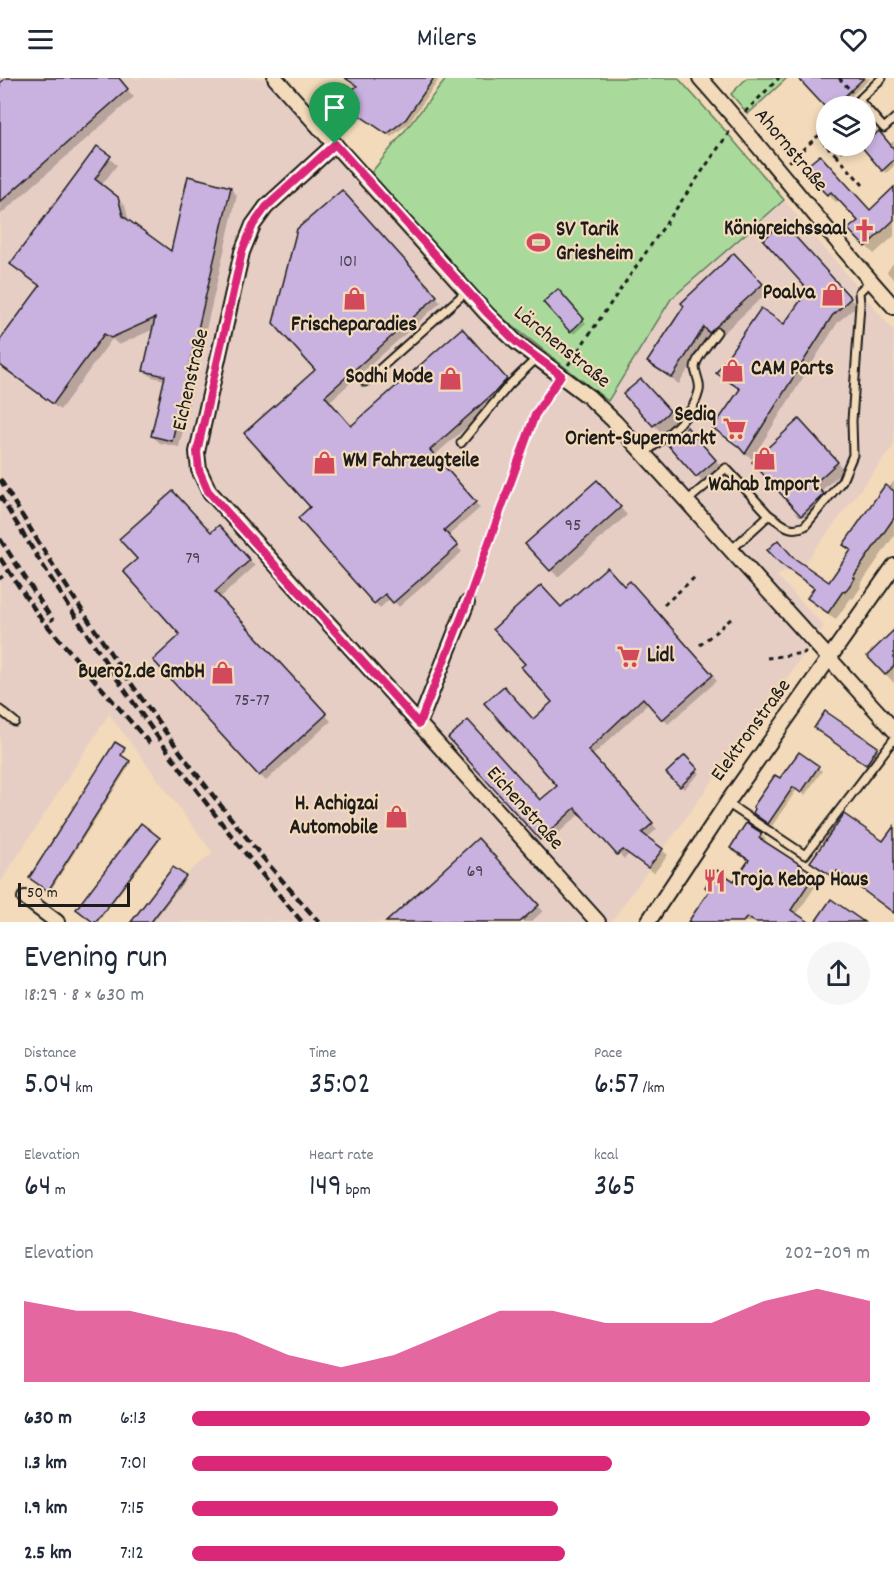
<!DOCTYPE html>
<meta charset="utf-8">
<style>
:root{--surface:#fff;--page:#f6f6f7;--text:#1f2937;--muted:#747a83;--accent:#db2777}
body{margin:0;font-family:Dekko,sans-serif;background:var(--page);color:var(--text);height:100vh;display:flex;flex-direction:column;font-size:22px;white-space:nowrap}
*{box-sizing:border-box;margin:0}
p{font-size:20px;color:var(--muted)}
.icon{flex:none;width:33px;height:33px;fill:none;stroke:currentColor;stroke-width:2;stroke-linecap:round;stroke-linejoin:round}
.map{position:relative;height:844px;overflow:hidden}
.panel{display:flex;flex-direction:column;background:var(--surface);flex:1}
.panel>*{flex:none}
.fabs{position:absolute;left:816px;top:18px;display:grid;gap:12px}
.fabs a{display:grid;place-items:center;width:60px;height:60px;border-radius:50%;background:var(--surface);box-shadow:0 3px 9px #0003;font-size:30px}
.scale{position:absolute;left:18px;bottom:15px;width:112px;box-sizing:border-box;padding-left:6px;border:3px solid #1c1c1c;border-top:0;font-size:16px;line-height:21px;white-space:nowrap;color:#1c1c1c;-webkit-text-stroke:4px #f2daba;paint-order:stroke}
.pin{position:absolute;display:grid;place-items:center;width:51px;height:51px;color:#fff;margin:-62px -26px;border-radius:50% 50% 50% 0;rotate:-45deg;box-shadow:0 0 6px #0007}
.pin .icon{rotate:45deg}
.round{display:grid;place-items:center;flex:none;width:63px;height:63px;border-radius:32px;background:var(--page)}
.head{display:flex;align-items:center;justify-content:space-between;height:102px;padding:0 24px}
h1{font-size:33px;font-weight:600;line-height:45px}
.stats{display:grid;grid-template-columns:repeat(3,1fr);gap:9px;height:102px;padding:6px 24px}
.stats div{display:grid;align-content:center}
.stats b{font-size:30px;font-weight:600}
.stats small{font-size:16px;font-weight:400}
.stats p{font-size:16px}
.chart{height:168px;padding:12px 24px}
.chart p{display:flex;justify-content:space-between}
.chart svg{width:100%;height:108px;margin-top:6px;fill:var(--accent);opacity:.7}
ul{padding:0 24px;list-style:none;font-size:20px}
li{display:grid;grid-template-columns:96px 72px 1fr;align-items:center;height:45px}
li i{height:15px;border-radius:8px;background:var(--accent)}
header{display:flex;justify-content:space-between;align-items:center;height:78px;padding:0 24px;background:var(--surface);font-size:27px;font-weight:600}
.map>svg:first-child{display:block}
</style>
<header><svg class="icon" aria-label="menu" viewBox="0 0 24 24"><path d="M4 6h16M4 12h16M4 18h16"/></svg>Milers<svg class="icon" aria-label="heart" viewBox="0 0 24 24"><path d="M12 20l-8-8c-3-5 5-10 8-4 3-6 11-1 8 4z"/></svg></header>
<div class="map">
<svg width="894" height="844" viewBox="0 0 894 844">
<rect width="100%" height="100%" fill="#f2daba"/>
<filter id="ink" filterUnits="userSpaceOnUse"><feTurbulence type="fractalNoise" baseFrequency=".0167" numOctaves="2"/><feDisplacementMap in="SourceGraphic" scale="12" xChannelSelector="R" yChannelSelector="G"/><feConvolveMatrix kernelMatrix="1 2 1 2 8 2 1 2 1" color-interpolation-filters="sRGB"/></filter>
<g filter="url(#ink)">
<polygon fill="#e6cec5" points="0,0 285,0 495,234 608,322 671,221 784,122 894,253 894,367 807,482 777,498 824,548 611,844 270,844 263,836 269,844 152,844 189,794 213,775 109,636 0,805"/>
<g fill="#a9da9b" stroke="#627b5c" stroke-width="1.5">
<polygon points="447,0 678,0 723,50 784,122 671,221 608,323 495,234 371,95"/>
<polygon points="747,0 787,0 748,36 731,16"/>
</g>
<g fill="#0003">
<polygon points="8,0 117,0 134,19 1,136 0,135 0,7"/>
<polygon points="346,0 440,0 409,45 391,59 343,26 359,9"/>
<polygon points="811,0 871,0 847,22 854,28 826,29 805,5"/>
<polygon points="866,41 889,67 894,63 894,88 886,95 862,68 866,68"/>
<polygon points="97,70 117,87 101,108 125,127 129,144 172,176 230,110 237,117 179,369 160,365 152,358 165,302 152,299 144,292 154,251 119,267 112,261 60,332 0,288 0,265 41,209 12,186"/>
<polygon points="821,99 870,133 894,113 894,158 874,176 866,168 860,143 840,121 836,124 816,104"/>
<polygon points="347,119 441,224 329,324 352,350 467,257 511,307 501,319 434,378 480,430 448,458 462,474 399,529 391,520 380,530 375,525 312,430 317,292"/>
<polygon points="789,153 857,228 838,244 752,381 715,350 741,313 724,301 718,295 785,248 810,212"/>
<polygon points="734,177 768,214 717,261 711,255 679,306 656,291 649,284"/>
<polygon points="894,184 894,202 887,194"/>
<polygon points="558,213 586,245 574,256 545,224"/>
<polygon points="648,310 676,341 661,354 654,347"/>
<polygon points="806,350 844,392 820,414 830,424 809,444 802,437"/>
<polygon points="693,357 722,389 704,405 669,366"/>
<polygon points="894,403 894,458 860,507 861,509 853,521 851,520 836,541 816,528 809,520 815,511 790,494 782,485 795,483 829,506 852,473 845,467"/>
<polygon points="604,411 627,437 558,499 551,492"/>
<polygon points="224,455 255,488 220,520 331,643 266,703 260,697 182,557 211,456"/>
<polygon points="625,510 636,511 717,603 668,646 649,625 592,678 657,751 647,760 668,777 654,795 629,776 624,781 581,735 546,766 541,761 541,724 559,708 533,642 554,624 561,531"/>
<polygon points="894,554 894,605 869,578"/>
<polygon points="815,650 877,670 880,674 870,689"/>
<polygon points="115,666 125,673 121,679 131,685 50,813 32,801"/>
<polygon points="799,676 822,693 805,717 797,711 772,748 758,738"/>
<polygon points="685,679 700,695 684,711 668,695"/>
<polygon points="141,747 160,762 98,844 95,844 78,831"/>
<polygon points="894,751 894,835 844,798 840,805 818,790 812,783 884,765"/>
<polygon points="761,756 766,762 764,765 814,797 819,803 796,837 806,844 754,844 753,843 752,844 689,844 711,813 735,806 750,783 732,770"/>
<polygon points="478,762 543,833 531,844 388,844"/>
<polygon points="173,791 186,801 153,844 133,844"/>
</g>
<g fill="#c9b2e0" stroke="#1c1c1c" stroke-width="1.5">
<polygon points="6,0 119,0 128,11 0,124 0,5"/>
<polygon points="345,0 434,0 406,41 387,56 338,23 357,8"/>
<polygon points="798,0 864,0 845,18 855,28 824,28"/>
<polygon points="879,53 894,71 894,82 882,93 861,68 866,68 866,65"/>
<polygon points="97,68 111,78 95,101 118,119 123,138 171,173 188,98 231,109 172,363 151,358 165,298 143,293 155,240 111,260 104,256 53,326 0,287 0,262 40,208 10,186"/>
<polygon points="820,77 870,132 894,109 894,142 865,169 848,151 858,143 831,114 827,117 814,104 819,99 808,87"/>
<polygon points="342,112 437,218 325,318 351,348 462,250 507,301 496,313 430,372 476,424 444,452 458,468 393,525 385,516 374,526 298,440 310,429 244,355 315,292 273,245 297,151"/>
<polygon points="783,145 851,220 832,238 745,376 739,369 713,350 740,311 716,295 761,230 784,246 808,212 763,162"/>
<polygon points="734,175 763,206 709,255 704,249 672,300 647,284 684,228 681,225"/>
<polygon points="558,211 584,241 570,254 543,224"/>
<polygon points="641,301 670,333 653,348 623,316"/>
<polygon points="799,341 838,384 814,406 824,416 801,438 752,384"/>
<polygon points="687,349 716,382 696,399 667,366"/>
<polygon points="597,402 621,429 550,493 525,466"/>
<polygon points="885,407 894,413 894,440 853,499 855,500 845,514 843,513 828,535 807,520 814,510 781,486 767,472 778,462 794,480 829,504 851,472 843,467"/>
<polygon points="173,413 211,454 219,447 250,482 215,514 327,636 259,698 153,582 180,557 123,493 137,481 119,461"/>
<polygon points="607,489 624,508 630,503 713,597 662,642 643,620 588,672 653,745 642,755 663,771 648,790 623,772 617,777 575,730 540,762 448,660 468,642 540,722 557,708 484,625 504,608 533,641 552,624 521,589 525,586 493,551 541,507 561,529"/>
<polygon points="894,552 894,588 885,597 867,578"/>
<polygon points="825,633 878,669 866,687 814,650"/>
<polygon points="115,664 125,670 121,677 130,683 48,813 29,800"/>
<polygon points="799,674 819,688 801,715 793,709 768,746 753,735 755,731 753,729 775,697 780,700"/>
<polygon points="685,677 698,691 680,709 666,695"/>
<polygon points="844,736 883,763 894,748 894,835 837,793 833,799 810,784"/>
<polygon points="141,745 160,760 96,844 93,844 76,831"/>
<polygon points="746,745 762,755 759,760 815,796 791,832 809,844 755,844 747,839 743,844 688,844 709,813 705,809 717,792 734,803 749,782 730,770"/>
<polygon points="478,760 539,827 520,844 386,844"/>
<polygon points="173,789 186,798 151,844 131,844"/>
<polygon points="831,821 864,844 815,844"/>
</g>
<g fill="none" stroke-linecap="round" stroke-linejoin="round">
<defs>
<g id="lane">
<polyline points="864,28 859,22 882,0"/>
<polyline points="866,30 884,50 894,41"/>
<polyline points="365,304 467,213"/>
<polyline points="461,365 509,307 537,280"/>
<path d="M644 376C664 359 693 340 699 313 701 305 696 298 695 290 695 281 711 262 717 254"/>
<polyline points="687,423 726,390 769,437"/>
<path d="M731 472 769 437C783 446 789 455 805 448L842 403 853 377 852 343 860 226 859 214 870 203"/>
<polyline points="0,632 15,644"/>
<polyline points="727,725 805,777 894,661"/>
</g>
<g id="street">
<polyline points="275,0 487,236 516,264 589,319 615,344 894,652"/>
<path d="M700 0C767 75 827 155 894 229"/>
<polyline points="335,66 266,129 253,147 242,174 197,374 199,392 209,413 598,844"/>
<polyline points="419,646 467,525"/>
<polyline points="25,820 57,844"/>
<polyline points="648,844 727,725 894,488"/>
</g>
</defs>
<use href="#lane" stroke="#1c1c1c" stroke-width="11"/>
<use href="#street" stroke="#1c1c1c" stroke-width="18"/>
<g stroke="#1c1c1c" stroke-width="3" stroke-dasharray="4.5 4.5" stroke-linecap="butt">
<polyline points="839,0 852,14"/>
<polyline points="745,34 779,0"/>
<polyline points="827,68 836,77 846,68"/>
<polyline points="836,77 863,107"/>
<polyline points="789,84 818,58 826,67"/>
<polyline points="568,287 730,53"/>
<polyline points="472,512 535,337 553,310"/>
<polyline points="664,527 695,499"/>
<polyline points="700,567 732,540"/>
<polyline points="767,580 804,575 806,573"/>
</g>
<use href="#lane" stroke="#f2daba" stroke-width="7"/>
<use href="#street" stroke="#f2daba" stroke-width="14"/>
<g stroke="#1c1c1c" stroke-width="4.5" stroke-dasharray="9 4.5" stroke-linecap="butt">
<path d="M0 401C93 556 197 710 319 844"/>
<path d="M0 418C90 567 189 712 302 844"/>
<polyline points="0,461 53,543"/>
<polyline points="0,480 39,538 151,667"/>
<polyline points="0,498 2,501"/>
</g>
</g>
</g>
<g fill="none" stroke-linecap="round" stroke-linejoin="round" filter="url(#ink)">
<defs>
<polygon id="route" points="335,66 488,236 516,264 561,297 535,337 467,525 419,646 208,413 199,392 197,374 242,174 253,147 266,129"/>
</defs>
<use href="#route" stroke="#fff" stroke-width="12"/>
<use href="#route" stroke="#db2777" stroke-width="8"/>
</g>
<defs>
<symbol id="church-bare" viewBox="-9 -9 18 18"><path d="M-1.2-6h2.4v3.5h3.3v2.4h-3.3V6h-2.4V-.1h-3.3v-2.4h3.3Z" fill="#d1495b" stroke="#f2daba" stroke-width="2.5" paint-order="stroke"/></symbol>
<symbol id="stadium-bare" viewBox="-9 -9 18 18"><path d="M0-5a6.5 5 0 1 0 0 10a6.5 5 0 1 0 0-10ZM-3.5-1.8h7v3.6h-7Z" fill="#d1495b" stroke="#f2daba" stroke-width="2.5" paint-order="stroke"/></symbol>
<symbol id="shop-bare" viewBox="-9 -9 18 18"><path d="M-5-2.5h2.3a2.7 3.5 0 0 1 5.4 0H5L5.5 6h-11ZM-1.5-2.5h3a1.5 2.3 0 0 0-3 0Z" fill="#d1495b" stroke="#f2daba" stroke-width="2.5" paint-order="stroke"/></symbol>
<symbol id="supermarket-bare" viewBox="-9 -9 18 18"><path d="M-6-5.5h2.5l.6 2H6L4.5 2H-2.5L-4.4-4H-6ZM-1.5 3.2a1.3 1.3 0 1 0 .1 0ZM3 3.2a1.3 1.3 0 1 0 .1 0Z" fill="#d1495b" stroke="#f2daba" stroke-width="2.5" paint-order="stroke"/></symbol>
<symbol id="restaurant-bare" viewBox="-9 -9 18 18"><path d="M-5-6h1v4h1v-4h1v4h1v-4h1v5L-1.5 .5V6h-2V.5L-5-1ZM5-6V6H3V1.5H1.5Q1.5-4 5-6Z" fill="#d1495b" stroke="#f2daba" stroke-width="2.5" paint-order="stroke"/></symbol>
</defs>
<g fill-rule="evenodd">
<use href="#church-bare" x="848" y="136" width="33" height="33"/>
<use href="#stadium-bare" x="522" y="148" width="33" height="33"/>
<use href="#shop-bare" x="816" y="200" width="33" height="33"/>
<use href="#shop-bare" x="338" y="204" width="33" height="33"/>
<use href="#shop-bare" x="716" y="276" width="33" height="33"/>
<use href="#shop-bare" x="434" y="284" width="33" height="33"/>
<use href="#supermarket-bare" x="718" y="334" width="33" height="33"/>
<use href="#shop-bare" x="748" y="364" width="33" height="33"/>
<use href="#shop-bare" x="308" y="368" width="33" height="33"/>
<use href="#supermarket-bare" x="612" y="562" width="33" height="33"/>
<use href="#shop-bare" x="206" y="578" width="33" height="33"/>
<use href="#shop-bare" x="380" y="722" width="33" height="33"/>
<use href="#restaurant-bare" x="698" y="786" width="33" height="33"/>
</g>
<g text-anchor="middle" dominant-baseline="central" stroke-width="4.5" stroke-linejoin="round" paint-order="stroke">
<g font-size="18" fill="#47424d">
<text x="348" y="184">101</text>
<text x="573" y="448">95</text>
<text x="193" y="481">79</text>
<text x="252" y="623">75-77</text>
<text x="475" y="794">69</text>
</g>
<g font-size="21" fill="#1c1c1c" stroke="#f2daba">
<text transform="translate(790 73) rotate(50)">Ahornstraße</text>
<text transform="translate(561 270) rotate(39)">Lärchenstraße</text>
<text transform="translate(192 302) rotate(-77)">Eichenstraße</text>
<text transform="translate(752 653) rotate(-54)">Elektronstraße</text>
<text transform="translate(524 731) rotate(48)">Eichenstraße</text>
</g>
<g font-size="21" font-weight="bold" fill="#1c1c1c" stroke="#f2daba" text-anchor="end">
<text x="847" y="152">Königreichssaal</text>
<text x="556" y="153" text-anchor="start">SV Tarik<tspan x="556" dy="24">Griesheim</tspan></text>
<text x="815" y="216">Poalva</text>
<text x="354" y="248" text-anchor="middle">Frischeparadies</text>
<text x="751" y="292" text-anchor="start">CAM Parts</text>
<text x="433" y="300">Sodhi Mode</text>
<text x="716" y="338">Sediq<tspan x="716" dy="24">Orient-Supermarkt</tspan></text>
<text x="343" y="384" text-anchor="start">WM Fahrzeugteile</text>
<text x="764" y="408" text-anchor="middle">Wahab Import</text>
<text x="647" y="579" text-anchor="start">Lidl</text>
<text x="205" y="595">Buero2.de GmbH</text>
<text x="378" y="727">H. Achigzai<tspan x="378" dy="24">Automobile</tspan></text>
<text x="732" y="803" text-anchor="start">Troja Kebap Haus</text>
</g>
</g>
</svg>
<div class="fabs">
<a><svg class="icon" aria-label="layers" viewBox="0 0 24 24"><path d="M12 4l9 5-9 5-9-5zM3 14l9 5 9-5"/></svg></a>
</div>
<div class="scale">50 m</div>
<div class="pin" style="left:335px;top:66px;background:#1e9e55"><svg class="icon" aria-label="arrive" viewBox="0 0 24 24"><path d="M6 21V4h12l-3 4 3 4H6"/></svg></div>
</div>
<section class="panel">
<div class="head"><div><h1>Evening run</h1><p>18:29 · 8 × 630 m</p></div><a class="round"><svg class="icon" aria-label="share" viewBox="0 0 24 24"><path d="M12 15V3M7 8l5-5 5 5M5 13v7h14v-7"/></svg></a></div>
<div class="stats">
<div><p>Distance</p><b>5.04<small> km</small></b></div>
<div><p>Time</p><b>35:02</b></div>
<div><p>Pace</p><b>6:57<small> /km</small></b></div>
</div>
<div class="stats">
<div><p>Elevation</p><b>64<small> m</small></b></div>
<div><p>Heart rate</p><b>149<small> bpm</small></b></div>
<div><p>kcal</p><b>365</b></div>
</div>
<div class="chart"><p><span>Elevation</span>202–209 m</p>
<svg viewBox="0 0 160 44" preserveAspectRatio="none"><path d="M0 44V11L10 15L20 15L30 20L40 24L50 33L60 38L70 33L80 24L90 15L100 15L110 20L120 20L130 20L140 11L150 6L160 11V44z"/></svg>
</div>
<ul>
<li><b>630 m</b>6:13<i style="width:100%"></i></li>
<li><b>1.3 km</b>7:01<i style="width:62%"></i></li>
<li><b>1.9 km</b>7:15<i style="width:54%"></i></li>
<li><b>2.5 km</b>7:12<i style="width:55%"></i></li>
</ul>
</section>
